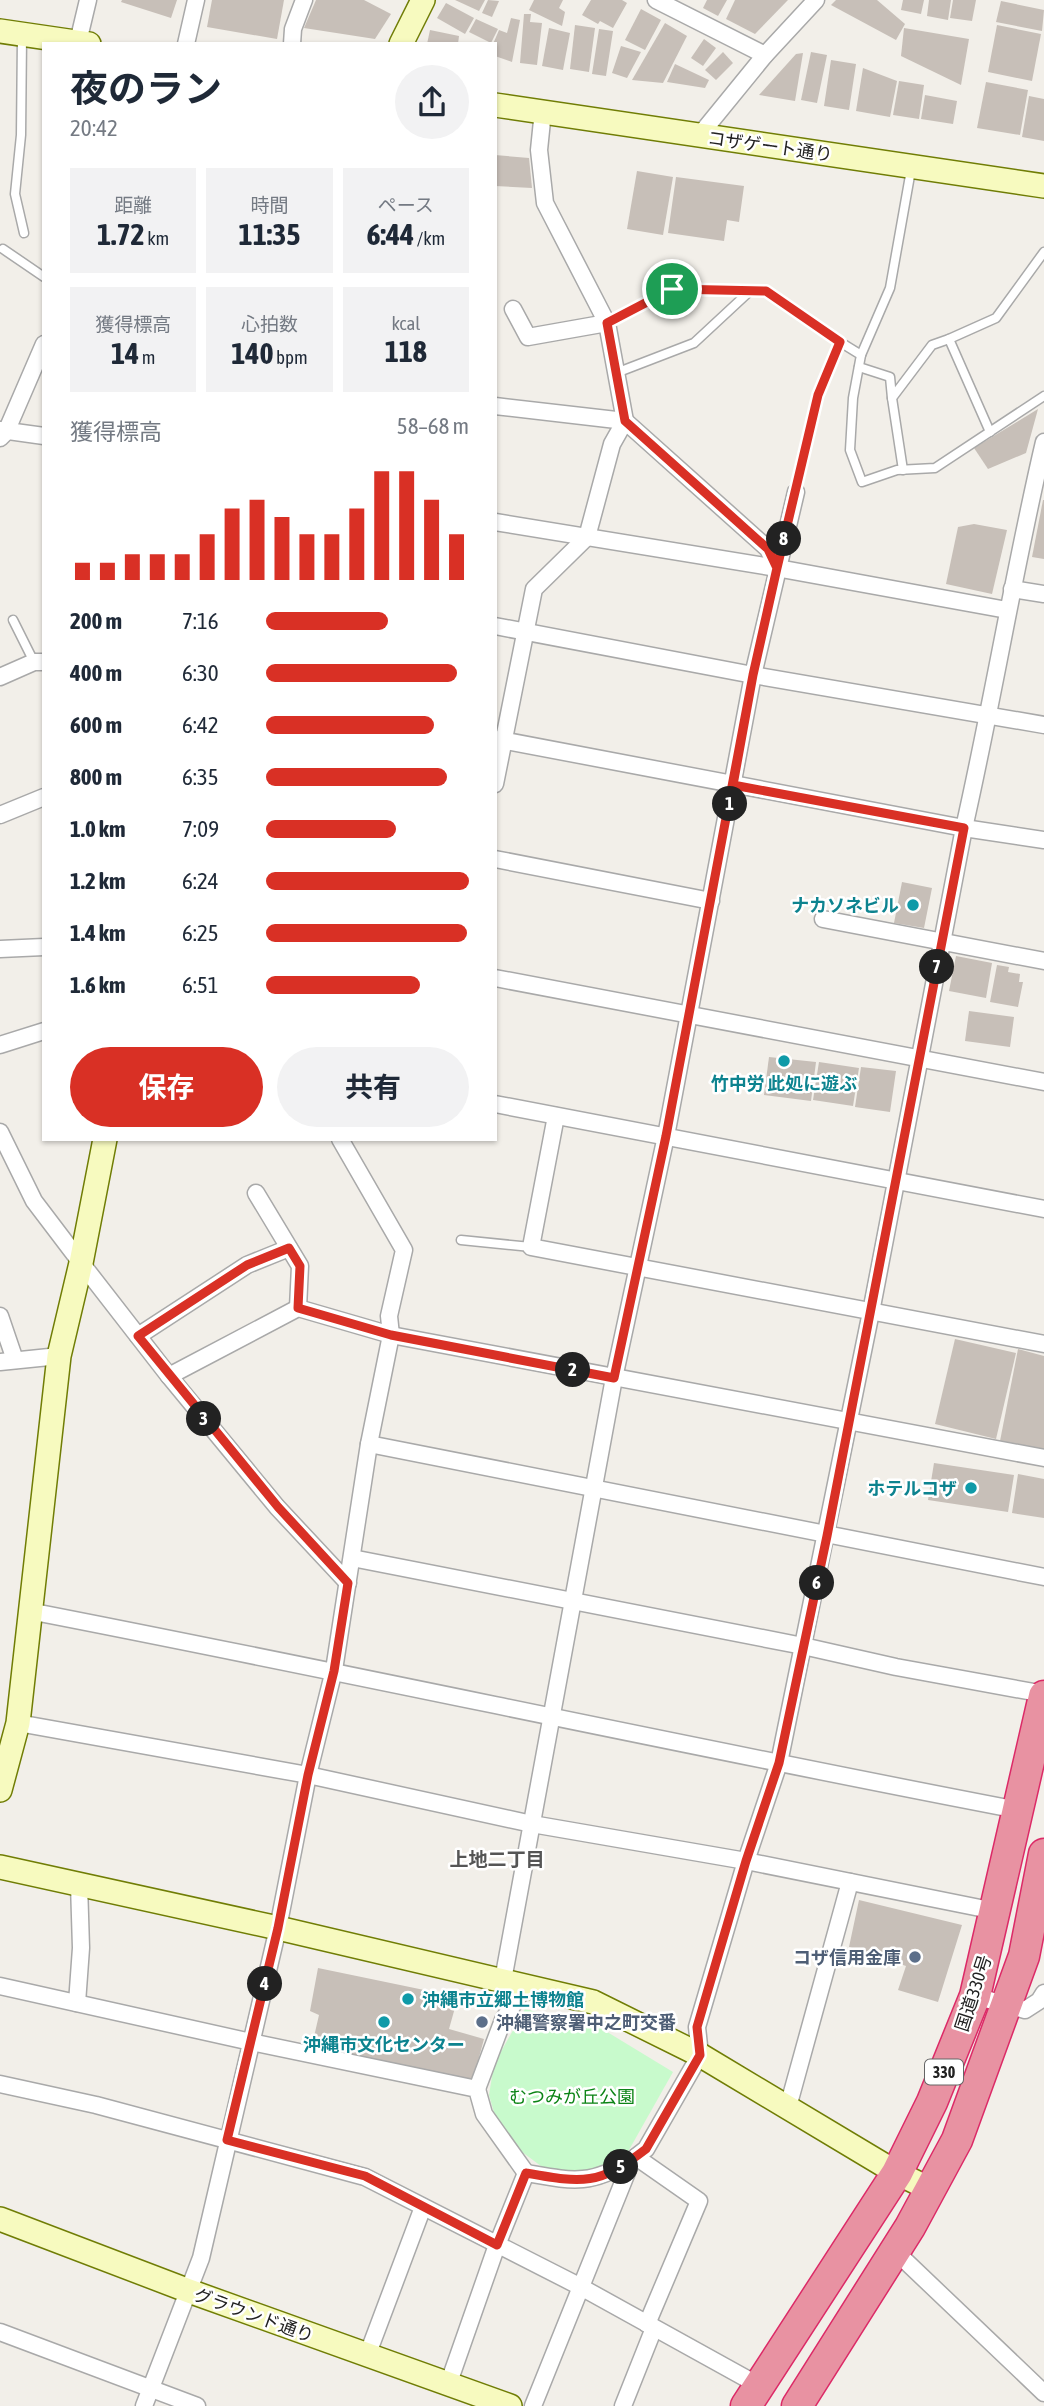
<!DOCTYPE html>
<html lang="ja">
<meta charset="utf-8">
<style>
:root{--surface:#fff;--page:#f2f2f3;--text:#1f2937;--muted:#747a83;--accent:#d93025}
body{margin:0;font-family:"Asap Condensed","Noto Sans JP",sans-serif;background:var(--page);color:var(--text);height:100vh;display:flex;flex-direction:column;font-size:26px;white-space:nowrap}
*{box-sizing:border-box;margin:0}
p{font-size:23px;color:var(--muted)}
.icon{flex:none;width:38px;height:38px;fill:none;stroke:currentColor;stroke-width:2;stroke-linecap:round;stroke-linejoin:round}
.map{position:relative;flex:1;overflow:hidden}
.drawer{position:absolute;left:42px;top:42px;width:455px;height:1099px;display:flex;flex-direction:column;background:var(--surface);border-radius:0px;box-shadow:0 2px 5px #0004}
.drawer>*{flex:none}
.pin{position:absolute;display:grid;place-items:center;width:60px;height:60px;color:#fff;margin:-30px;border:4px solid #fff;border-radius:50%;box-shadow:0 2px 7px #0007}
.km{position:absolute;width:35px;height:35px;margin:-18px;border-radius:50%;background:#222;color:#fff;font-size:19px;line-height:35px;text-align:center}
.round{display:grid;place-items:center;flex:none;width:74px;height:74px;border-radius:37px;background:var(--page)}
.summary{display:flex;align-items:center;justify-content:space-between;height:119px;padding:0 28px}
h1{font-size:38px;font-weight:700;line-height:52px}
.stats{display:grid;grid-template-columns:repeat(3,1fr);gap:10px;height:119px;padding:7px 28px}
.stats div{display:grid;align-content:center;border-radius:0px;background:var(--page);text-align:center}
.stats b{font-size:30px;font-weight:700}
.stats small{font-size:19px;font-weight:400}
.stats p{font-size:19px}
.chart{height:196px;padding:14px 28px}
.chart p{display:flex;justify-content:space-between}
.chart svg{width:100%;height:126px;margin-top:7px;stroke:var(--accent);stroke-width:6}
.button{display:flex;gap:14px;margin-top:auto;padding:14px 28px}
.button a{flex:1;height:80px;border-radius:42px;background:var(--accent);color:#fff;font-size:28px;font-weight:700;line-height:80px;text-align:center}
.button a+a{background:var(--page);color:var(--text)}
ul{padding:0 28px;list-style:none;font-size:23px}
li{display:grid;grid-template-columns:112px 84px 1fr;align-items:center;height:52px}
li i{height:18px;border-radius:9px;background:var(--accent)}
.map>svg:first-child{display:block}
</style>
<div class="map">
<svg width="1044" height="2406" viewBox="0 0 1044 2406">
<rect width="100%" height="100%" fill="#f2efe9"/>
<polygon fill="#c8facc" points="525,2009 599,2027 673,2072 625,2157 606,2167 583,2171 545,2169 518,2149 495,2116 489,2095 494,2064"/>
<g fill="#c7bfb8">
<polygon points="122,0 177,0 171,18 121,2"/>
<polygon points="212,0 284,0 277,39 207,27"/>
<polygon points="316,0 364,0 391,14 375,39 304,28"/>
<polygon points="455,0 485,0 479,11"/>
<polygon points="488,0 499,1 492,17 482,13"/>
<polygon points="534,0 563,0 559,8 565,12 562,26 529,10"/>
<polygon points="591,0 622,0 627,3 613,28 600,21 598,24 582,15"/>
<polygon points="707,0 727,0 718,16 703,8"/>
<polygon points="735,0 788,0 755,34 726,19"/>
<polygon points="836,0 877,0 905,24 896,40 831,5"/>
<polygon points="903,0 924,0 921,14 901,10"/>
<polygon points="929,0 951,0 948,20 927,16"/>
<polygon points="953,0 976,0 972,21 950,18"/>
<polygon points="1001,1 1044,10 1042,31 996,22"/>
<polygon points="446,3 474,18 465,34 437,18"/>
<polygon points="641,9 661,20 645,50 625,40"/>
<polygon points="524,14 531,14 530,22 542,23 537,65 520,63"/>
<polygon points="511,18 520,20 512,62 495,56 495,44 493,44 499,30 507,33"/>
<polygon points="476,19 498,29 491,43 469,32"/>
<polygon points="665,23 687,36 663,83 632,80"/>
<polygon points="575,25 595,28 589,72 570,69"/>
<polygon points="997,25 1041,34 1032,81 988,72"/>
<polygon points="549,28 570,33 563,70 542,66"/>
<polygon points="904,28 969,39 961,85 901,56"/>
<polygon points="599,29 613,31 606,76 592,74"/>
<polygon points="430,30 459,36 458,44 427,44"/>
<polygon points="704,39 716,48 703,66 691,58"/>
<polygon points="621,46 641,52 627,78 612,73"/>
<polygon points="723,52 733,63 716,80 705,70"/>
<polygon points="811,52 827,55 817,103 801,100"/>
<polygon points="803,53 795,101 759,95 796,54"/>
<polygon points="831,60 856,64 849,110 824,106"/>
<polygon points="675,64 709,80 705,88 667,82"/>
<polygon points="863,68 897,81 890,117 856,111"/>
<polygon points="899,81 924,85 919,119 893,115"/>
<polygon points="986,82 1028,90 1020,135 977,128"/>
<polygon points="925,95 957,101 953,124 921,119"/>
<polygon points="1029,96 1044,99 1044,141 1022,137"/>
<polygon points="495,155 529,158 532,188 495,186"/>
<polygon points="637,171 673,177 663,235 627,229"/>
<polygon points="676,177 744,186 739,222 727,220 724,241 668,233"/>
<polygon points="1038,409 1026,453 988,469 974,448"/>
<polygon points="1043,500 1044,500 1044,559 1032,557"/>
<polygon points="974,524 1007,530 992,594 946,584 958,527"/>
<polygon points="902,882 932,888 924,928 894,923"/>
<polygon points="956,956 992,963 986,998 949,991"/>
<polygon points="997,965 1009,967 1008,972 1020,974 1019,982 1023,982 1018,1007 990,1002"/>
<polygon points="969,1011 1014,1017 1010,1047 965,1041"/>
<polygon points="769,1057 816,1062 811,1101 764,1095"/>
<polygon points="819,1062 859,1068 853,1106 813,1100"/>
<polygon points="861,1067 896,1071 890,1112 855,1107"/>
<polygon points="955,1339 1016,1353 996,1439 935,1424"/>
<polygon points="1018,1349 1044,1356 1044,1449 1000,1441"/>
<polygon points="934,1463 1014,1475 1008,1512 928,1500"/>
<polygon points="1018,1474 1044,1479 1044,1518 1012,1513"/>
<polygon points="859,1900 962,1925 938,2002 898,1990 906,1966 849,1947"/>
<polygon points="318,1968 458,1997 449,2029 484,2039 472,2083 310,2054 319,2015 310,2011"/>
</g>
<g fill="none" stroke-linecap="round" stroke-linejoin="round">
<defs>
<g id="lane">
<polyline points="22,37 21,135 15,194 24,233"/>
<polyline points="3,249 44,277"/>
<polyline points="607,323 672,289 766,291 840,342 818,395 796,492"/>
<polyline points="949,339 996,318 1044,252"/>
<polyline points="840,342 861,355 853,398 850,450 862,482 897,470 935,468 1044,396"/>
<polyline points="861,355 890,288 911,170"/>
<polyline points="859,367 890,377 892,398"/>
<polyline points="616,373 694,343 750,291"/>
<polyline points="903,470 892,398 932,345 949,339 990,432"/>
<polyline points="13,620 34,662"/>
<polyline points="461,1240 531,1247"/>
</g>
<g id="street">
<polyline points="656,0 765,55"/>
<polyline points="78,42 88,0"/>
<polyline points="186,44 196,0"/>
<polyline points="292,44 293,29 304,0"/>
<polyline points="699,136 765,55 816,0"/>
<polyline points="513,309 528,337 607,323"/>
<polyline points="495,406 625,421 768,549 777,568"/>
<polyline points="0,430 44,436"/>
<polyline points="0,438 6,432 44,344"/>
<polyline points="495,522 777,568 1007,610"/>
<polyline points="1012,589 1044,594"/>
<polyline points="495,626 753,675 1044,725"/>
<polyline points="0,677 34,662 44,662"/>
<polyline points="496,739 964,828 1044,840"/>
<polyline points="495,784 534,589 587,537 612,444 625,421 607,323 545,203 539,150 543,111"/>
<polyline points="0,815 44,797"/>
<polyline points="495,859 711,901"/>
<polyline points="823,919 1044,961"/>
<polyline points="0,949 44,947"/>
<polyline points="495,978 1044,1082"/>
<polyline points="0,1045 44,1031"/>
<polyline points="495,1104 1044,1209"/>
<polyline points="556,1116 531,1247 1044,1344"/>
<polyline points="0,1132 34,1201 75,1255 169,1376 277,1507 348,1583"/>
<polyline points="256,1193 300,1266 298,1308"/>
<polyline points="0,1316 15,1360"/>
<polyline points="138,1336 247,1265 289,1248"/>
<polyline points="0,1362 59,1356"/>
<polyline points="169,1376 298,1308 391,1335 1044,1458"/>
<polyline points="369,1444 1044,1577"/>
<polyline points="352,1558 803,1646 896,1667 1044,1694"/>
<path d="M29 1611C359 1675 688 1747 1018 1810"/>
<polyline points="18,1723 308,1775 532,1824 746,1861 995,1911"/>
<polyline points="503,1980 614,1378 666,1136 753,675 796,492"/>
<polyline points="0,1986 251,2042 477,2089 484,2114 526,2173"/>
<polyline points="975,1996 1025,2010 1039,2001 1044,1993"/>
<polyline points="77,2003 81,1948 79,1884"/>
<polyline points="0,2084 96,2105 365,2177 579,2286 758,2385"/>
<polyline points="477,2089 503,2020 526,1985"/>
<polyline points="788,2107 850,1882"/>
<polyline points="636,2157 699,2201 647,2324"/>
<polyline points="895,2251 1044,2393"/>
<polyline points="0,2332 197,2406"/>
<polyline points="367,2356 423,2207"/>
<path d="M448 2385 497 2245 526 2173C572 2181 590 2186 632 2160"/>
<polyline points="144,2406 201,2258 278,1928 308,1775 334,1670 369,1444 391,1335 389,1316 404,1250 340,1139"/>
<path d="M533 2406 632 2160 646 2149 700 2055 697 2027 746 1861 779 1763 871 1312 964 828C993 700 1014 570 1044 442"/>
<polyline points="623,2406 654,2328"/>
</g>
<g id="secondary">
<polyline points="0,31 89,44"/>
<polyline points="401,44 423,0"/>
<polyline points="495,105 1044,186"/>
<polyline points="0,1790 18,1723 59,1356 81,1263 105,1139"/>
<polyline points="0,1867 278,1928 593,2002 700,2055 897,2173 932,2190"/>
<polyline points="0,2219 189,2291 510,2406"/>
</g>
<g id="highway">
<polyline points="746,2406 897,2173 932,2102 975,1996 1044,1696"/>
<polyline points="797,2406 910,2227 957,2140 1024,1956 1044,1854"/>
</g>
</defs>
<use href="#lane" stroke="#a9a9a9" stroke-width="11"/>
<use href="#street" stroke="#a9a9a9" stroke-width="19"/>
<use href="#secondary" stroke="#707d05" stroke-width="26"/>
<use href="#highway" stroke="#dc2a67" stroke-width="33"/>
<use href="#lane" stroke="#fff" stroke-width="8"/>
<use href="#street" stroke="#fff" stroke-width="16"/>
<use href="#secondary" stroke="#f7fabf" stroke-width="23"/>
<use href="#highway" stroke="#e892a2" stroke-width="30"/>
</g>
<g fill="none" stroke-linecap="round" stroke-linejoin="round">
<defs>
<path id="route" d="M672 289 607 323 625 421 768 549 777 568 753 675 666 1136 614 1378 391 1335 298 1308 300 1266 289 1248 247 1265 138 1336 278 1507 348 1583 334 1671 308 1775 278 1928 227 2140 365 2176 497 2245 526 2173C583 2183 598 2186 646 2149L700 2055 697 2027 746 1861 779 1763 827 1536 964 828 733 785 753 675 777 568 818 395 840 342 766 291 672 289"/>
</defs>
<use href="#route" stroke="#fff" stroke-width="14"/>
<use href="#route" stroke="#d93025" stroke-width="9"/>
</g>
<g fill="#0f9aa8" stroke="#fff" stroke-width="2.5">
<circle cx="913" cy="905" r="7"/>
<circle cx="784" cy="1061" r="7"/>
<circle cx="971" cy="1488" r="7"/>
<circle cx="408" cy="1999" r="7"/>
<circle cx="384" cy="2022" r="7"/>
</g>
<g fill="#5c6f8a" stroke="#fff" stroke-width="2.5">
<circle cx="915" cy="1957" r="7"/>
<circle cx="482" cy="2022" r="7"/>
</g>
<g text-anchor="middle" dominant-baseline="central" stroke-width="5" stroke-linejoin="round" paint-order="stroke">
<rect fill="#fff" stroke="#646464" stroke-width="2" x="925" y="2059.5" width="38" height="25" rx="5"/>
<g font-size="16" font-weight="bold" fill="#222">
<text x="944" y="2072">330</text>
</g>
<g font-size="18" fill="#222" stroke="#fff">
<text transform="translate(770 146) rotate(8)">コザゲート通り</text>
<text transform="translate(973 1993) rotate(-72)">国道330号</text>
<text transform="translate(254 2315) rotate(20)">グラウンド通り</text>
</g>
<g font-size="18" font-weight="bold" fill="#0d838f" stroke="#fff" text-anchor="end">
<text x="899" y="905">ナカソネビル</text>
<text x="784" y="1083" text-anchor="middle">竹中労 此処に遊ぶ</text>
<text x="957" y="1488">ホテルコザ</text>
<text x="422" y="1999" text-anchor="start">沖縄市立郷土博物館</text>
<text x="384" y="2044" text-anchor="middle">沖縄市文化センター</text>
</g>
<g font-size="18" font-weight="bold" fill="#4e5e75" stroke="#fff" text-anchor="end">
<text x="901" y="1957">コザ信用金庫</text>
<text x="496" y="2022" text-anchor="start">沖縄警察署中之町交番</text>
</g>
<g font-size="18" fill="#0c8416" stroke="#fff">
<text x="572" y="2096">むつみが丘公園</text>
</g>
<g font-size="19" font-weight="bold" fill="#555" stroke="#fff">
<text x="497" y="1859">上地二丁目</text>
</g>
</g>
</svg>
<div class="pin" style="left:672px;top:289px;background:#1e9e55"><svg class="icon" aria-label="arrive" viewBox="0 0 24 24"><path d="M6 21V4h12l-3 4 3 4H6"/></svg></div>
<b class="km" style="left:730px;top:804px">1</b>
<b class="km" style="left:573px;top:1370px">2</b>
<b class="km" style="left:204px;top:1419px">3</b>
<b class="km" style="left:265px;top:1984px">4</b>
<b class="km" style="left:621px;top:2167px">5</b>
<b class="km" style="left:817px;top:1583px">6</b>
<b class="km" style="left:937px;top:967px">7</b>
<b class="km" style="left:784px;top:539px">8</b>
<section class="drawer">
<div class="summary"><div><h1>夜のラン</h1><p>20:42</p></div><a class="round"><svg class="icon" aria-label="share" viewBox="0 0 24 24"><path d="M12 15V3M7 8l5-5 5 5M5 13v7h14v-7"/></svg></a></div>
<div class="stats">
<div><p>距離</p><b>1.72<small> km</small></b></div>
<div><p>時間</p><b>11:35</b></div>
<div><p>ペース</p><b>6:44<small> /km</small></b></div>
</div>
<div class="stats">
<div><p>獲得標高</p><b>14<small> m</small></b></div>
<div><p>心拍数</p><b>140<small> bpm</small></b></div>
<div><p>kcal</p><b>118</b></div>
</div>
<div class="chart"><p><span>獲得標高</span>58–68 m</p>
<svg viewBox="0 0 160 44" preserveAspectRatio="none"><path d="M5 44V38M15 44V38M25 44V35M35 44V35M45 44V35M55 44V28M65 44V19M75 44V16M85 44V22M95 44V28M105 44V28M115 44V19M125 44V6M135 44V6M145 44V16M155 44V28"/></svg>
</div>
<ul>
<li><b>200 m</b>7:16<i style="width:60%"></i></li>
<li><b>400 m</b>6:30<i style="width:94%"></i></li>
<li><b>600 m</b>6:42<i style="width:83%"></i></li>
<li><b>800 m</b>6:35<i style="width:89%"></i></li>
<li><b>1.0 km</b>7:09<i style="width:64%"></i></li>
<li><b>1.2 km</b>6:24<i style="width:100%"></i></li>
<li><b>1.4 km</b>6:25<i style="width:99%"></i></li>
<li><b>1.6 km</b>6:51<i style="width:76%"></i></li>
</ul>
<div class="button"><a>保存</a><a>共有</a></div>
</section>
</div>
